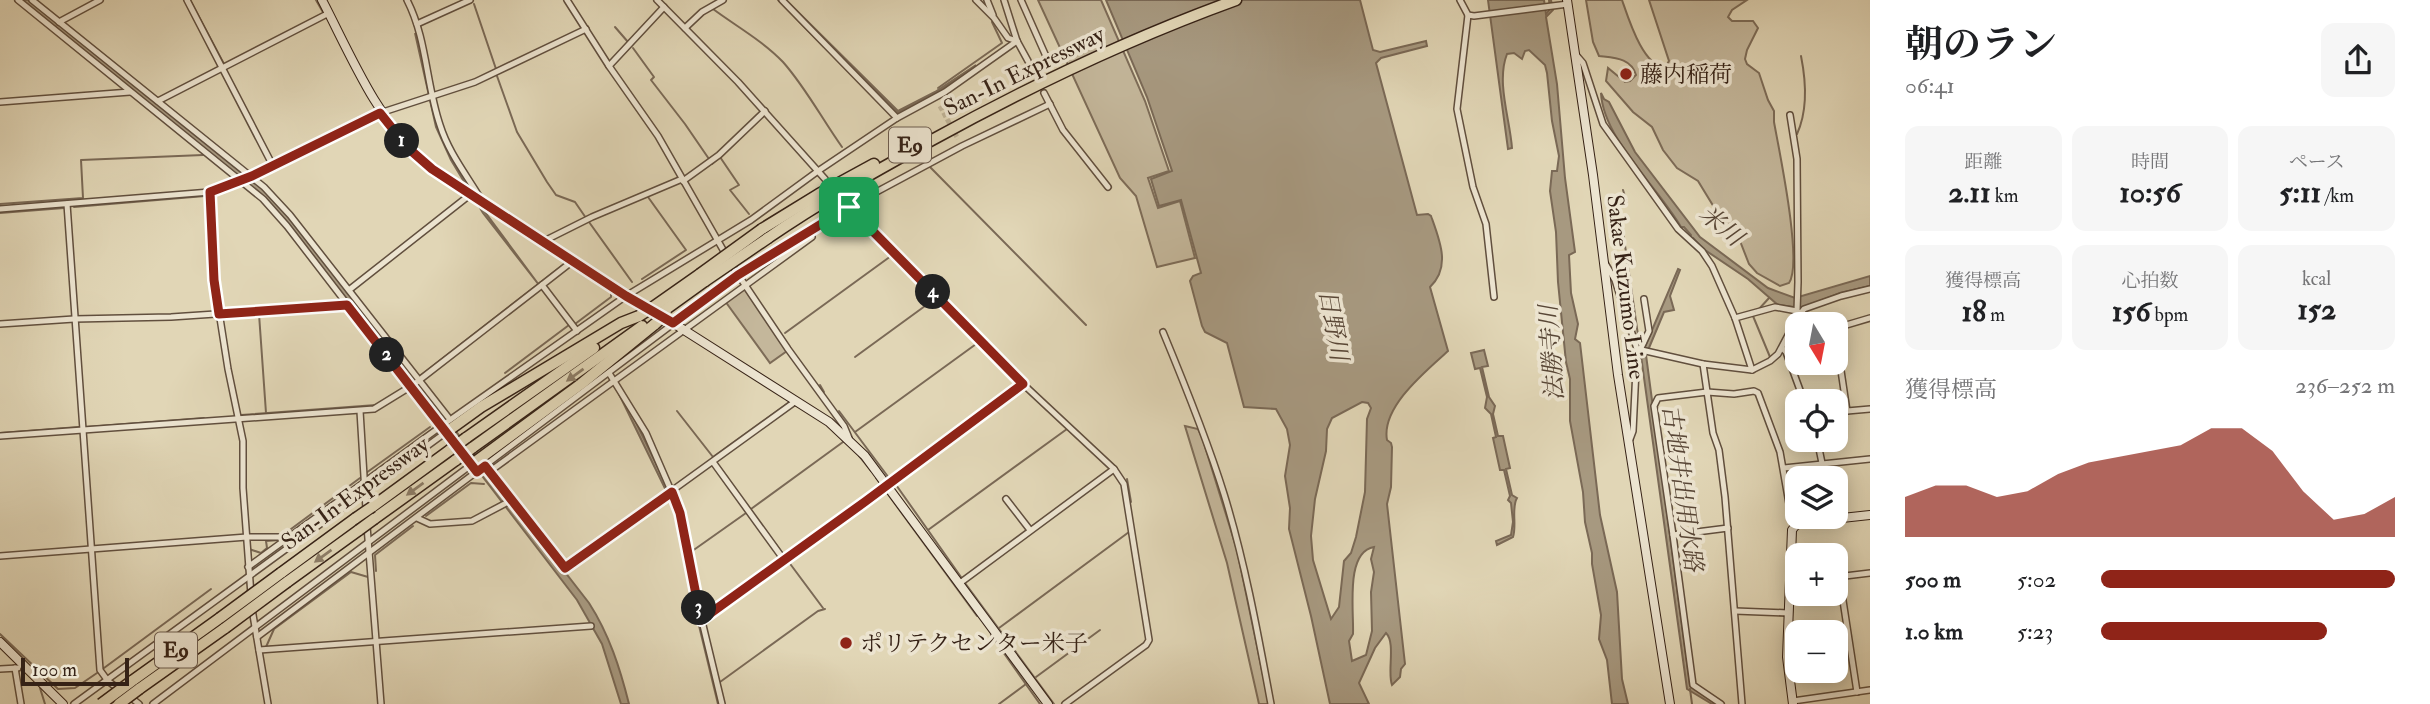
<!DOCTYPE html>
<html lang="ja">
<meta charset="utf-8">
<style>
:root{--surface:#fff;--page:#f6f6f6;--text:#202124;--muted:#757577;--accent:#8f2418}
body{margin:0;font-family:"IM FELL Double Pica","Noto Serif JP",serif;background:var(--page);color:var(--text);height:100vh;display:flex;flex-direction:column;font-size:26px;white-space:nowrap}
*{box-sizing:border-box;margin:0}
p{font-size:23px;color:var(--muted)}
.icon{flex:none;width:38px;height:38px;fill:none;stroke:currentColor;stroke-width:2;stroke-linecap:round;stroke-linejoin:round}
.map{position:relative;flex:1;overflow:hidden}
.side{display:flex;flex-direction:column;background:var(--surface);width:560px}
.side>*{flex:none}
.needle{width:46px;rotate:170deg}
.fabs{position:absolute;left:1785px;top:312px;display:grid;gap:14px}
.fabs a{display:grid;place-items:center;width:63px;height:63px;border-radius:14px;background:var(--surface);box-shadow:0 4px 18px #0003;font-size:35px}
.scale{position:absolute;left:21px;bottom:18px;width:108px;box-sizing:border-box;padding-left:7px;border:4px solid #362216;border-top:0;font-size:19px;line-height:24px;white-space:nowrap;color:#362216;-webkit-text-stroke:5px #ece4d0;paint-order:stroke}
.pin{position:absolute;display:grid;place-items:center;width:60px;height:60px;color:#fff;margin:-30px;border-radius:14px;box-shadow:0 4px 10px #0006}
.km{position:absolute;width:35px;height:35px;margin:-18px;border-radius:50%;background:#222;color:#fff;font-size:19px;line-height:35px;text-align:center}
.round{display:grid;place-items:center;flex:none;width:74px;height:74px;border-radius:14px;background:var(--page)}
.summary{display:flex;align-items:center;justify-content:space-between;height:119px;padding:0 35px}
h1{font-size:38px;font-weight:700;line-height:52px}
.figures{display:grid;grid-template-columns:repeat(3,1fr);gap:10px;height:119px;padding:7px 35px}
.figures div{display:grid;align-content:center;border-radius:14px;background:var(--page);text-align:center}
.figures b{font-size:30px;font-weight:700}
.figures small{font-size:19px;font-weight:400}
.figures p{font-size:19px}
.chart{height:196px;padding:14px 35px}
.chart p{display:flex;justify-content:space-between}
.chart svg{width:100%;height:126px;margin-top:7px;fill:var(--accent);opacity:.7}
ul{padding:0 35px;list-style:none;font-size:23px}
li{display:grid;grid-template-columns:112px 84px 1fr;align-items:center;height:52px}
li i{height:18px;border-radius:9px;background:var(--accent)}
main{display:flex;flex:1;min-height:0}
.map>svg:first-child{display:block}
</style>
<main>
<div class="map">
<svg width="1870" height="704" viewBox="0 0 1870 704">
<rect width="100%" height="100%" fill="#e1d6b6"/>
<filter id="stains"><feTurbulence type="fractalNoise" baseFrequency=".00286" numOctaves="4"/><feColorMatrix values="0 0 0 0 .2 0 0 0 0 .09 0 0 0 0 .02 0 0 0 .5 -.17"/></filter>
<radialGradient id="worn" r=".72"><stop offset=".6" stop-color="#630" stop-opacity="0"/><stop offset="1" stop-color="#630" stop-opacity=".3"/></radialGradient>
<g fill="#c4b79b" stroke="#7d6c58" stroke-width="2">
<polygon points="1038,0 1101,0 1145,101 1169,171 1148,178 1158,208 1180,201 1195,258 1157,267 1136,196 1120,178"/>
<path d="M1586 0H1622C1628 17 1644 70 1666 66L1669 61 1649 0H1747L1732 10 1728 17 1732 21H1753L1758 28 1747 50 1745 59 1747 64 1759 73 1768 100 1774 111V122C1779 150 1803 263 1789 283L1780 286 1757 273 1749 264 1740 241 1728 230 1698 181 1677 168 1663 150 1652 127 1633 112 1606 81 1608 68 1625 82 1630 81 1636 75C1631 58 1615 58 1599 56L1593 42Z"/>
<polygon points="744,288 787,351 770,363 725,301"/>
<polygon points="1185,426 1198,429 1202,437 1237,550 1269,704 1259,704 1227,563"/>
</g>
<g fill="#a79980" stroke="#7a6956" stroke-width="2" fill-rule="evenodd">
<path d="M20 0H30L278 202 589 603C609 634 620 668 629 704H621L602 644 577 600 411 383 261 194Z"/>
<polygon points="786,0 898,111 935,92 976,65 935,94 897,113"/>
<path d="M1106 0H1360L1373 50 1380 52 1426 41 1427 46 1381 58 1376 63 1417 215 1428 214 1431 216C1440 241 1451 267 1430 287L1448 351C1426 371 1381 407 1387 440L1391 443 1392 447 1391 487 1387 504 1405 664 1401 669 1400 677 1392 685C1387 672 1396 643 1386 633L1375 648 1359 683 1369 704H1330L1311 616 1289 529 1290 508 1285 476 1290 445 1287 429 1276 409 1244 407 1227 343 1205 332 1202 326 1190 281 1193 276 1201 273 1181 200 1159 206 1151 179 1172 171 1147 97ZM1362 402 1368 403 1371 408 1367 419 1365 492 1356 537 1351 553 1344 561 1339 607 1331 619 1313 560 1311 536 1315 499 1326 451 1327 429 1332 418ZM1374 547 1371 559 1374 572 1371 592 1372 631 1366 655 1352 661 1349 641 1353 634C1354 610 1345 552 1374 547Z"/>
<path d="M1488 0H1544L1546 14 1550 9 1549 0H1551L1553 10 1546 17 1557 84 1565 178 1575 252 1569 255 1571 293 1578 324 1575 339 1580 343 1600 515 1617 592 1622 679 1628 704H1612L1607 660 1599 639 1601 615 1592 564V553L1585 522 1583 492 1570 421V379L1566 362 1558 282 1556 232 1550 191 1552 171H1557L1559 156 1552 121 1547 73 1545 65 1529 50 1525 51 1522 59 1514 53 1507 54C1496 82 1510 119 1512 148L1508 149Z"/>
<polygon points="415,33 438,127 447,148 485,212 539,285 483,213 451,160 436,127"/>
<path d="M1601 93 1604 99 1609 102 1635 152 1700 237 1768 288 1795 298 1870 276V286L1840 293 1802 308 1778 305 1748 279 1702 248 1693 238H1690L1691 235 1684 227H1681C1657 186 1603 138 1601 93Z"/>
<polygon points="1678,269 1680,270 1670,296 1674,310 1664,312 1646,355 1690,686 1717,704 1712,704 1687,689 1641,356"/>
<path d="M1484 350 1488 366 1482 367 1489 397 1495 406 1493 414 1498 436H1503L1510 468 1506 469 1512 495 1517 498C1511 508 1517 525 1513 537L1497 545 1496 541 1511 535 1513 522 1511 503 1508 500 1510 496 1504 470H1500L1493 438 1496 437 1491 414 1485 408 1487 397 1480 368 1475 369 1471 353Z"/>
<polygon points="619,394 630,410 677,507 691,584 720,704 718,704 694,605 676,511"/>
</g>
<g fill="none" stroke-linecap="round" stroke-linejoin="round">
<g stroke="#7a6956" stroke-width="2">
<polyline points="190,0 224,64"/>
<polyline points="316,0 324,14"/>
<polyline points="778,0 824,47"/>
<polyline points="980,0 987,7"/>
<polyline points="474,4 496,69"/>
<path d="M713 9C736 26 763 41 783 62 806 88 822 119 842 147"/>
<polyline points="615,27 628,42"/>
<polyline points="633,48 654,77 651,80 685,124 709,159"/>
<polyline points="497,76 517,132 547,182 556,195 575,202 586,218"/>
<polyline points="938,88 1002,43 992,22"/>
<path d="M1797 134C1808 110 1806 81 1801 56"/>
<polyline points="712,164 720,157 739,185 730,190 749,214"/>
<polyline points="930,167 1086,325"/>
<polyline points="1623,190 1627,203 1619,204 1639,342"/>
<polyline points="0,204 83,198 81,160 203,155"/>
<polyline points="74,207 205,196"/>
<polyline points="0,213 64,208"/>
<polyline points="589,222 632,282"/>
<polyline points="642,279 686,250 648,197"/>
<polyline points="748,280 754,276"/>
<polyline points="1759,309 1769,298"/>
<polyline points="259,314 266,413"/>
<polyline points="1753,316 1770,357"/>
<polyline points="575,324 611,297 611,291"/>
<polyline points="785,333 891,256"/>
<polyline points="855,357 936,298"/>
<polyline points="505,373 569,325"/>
<polyline points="420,376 568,261"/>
<polyline points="820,385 824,392"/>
<polyline points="677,411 713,457 788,403"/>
<polyline points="839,411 889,478"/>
<polyline points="241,415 376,405"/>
<polyline points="86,427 204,418"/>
<polyline points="969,427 1022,389 1025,389"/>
<polyline points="855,432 983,339"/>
<polyline points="0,433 79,427"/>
<polyline points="859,456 871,471"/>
<polyline points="719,466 728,478"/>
<polyline points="366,473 430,427"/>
<polyline points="876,478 882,486"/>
<polyline points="1127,479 1131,502"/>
<polyline points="894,482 961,577"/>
<polyline points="887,493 977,616"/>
<polyline points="751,509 843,442"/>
<polyline points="426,516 471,483 484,484"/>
<polyline points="928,530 1067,429"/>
<polyline points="766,531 783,554"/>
<polyline points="287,532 360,478"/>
<polyline points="808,546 821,537"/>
<polyline points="249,549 261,553 267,548 266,541 280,540"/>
<polyline points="688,554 746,513"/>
<polyline points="789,560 803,550"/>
<polyline points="788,561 823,608"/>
<polyline points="376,571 375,555 413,526"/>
<polyline points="965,583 1054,704"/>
<polyline points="706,620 782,565"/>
<polyline points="999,628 1129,532"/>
<polyline points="0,634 58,689 75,688 97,673"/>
<polyline points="991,635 1040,704"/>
<polyline points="326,643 266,647 274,629 351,572 368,577"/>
<polyline points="104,668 211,589"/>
<polyline points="1036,677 1100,630"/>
<polyline points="720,682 818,611 825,609"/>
<polyline points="40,688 45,704"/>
<polyline points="1690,689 1692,704"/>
<polyline points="999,704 1026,684"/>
</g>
<g stroke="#bfb296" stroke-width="5" stroke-dasharray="5 2.5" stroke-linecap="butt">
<polyline points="1028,61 1044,93"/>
<polyline points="940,106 958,139"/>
</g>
<defs>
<g id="street">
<polyline points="18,0 263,199 287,226 464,456"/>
<polyline points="32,0 264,187 290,215 448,417"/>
<polyline points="187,0 273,166"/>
<path d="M407 0C427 39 426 84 440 125 448 151 465 173 479 196"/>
<polyline points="567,0 609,66 658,136 726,255"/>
<polyline points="657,0 738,82 825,179"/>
<polyline points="782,0 897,118"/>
<polyline points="976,0 994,18 1008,38 1017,41"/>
<polyline points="987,0 993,15"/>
<polyline points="1004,0 1017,41 1028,61"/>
<polyline points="1021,0 1049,63"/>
<polyline points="1460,0 1468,15 1474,16 1568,4"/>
<polyline points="1468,15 1457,109 1473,187 1486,224 1494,297"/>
<polyline points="59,22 100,0"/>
<polyline points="417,24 470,0"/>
<polyline points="685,28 702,12 723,0"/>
<polyline points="1577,56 1583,63 1603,124 1678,229 1702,251 1712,266 1735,318 1752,370"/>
<polyline points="609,66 664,7"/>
<polyline points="1044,93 1063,130 1108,187"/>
<polyline points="158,101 329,13"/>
<polyline points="0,102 130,92"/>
<polyline points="1790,115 1797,159 1798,282 1797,311 1800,313"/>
<polyline points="683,181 719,155 765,111"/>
<polyline points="210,192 214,280 228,369 243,441 243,488 251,595"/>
<polyline points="841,199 1023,384 1114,469"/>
<polyline points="67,204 100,670 108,681 121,691"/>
<polyline points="0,209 210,192 252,176 380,113 475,82 586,29"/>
<polyline points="544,241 592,217 682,179"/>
<polyline points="574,260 542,285 577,331"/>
<polyline points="1605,263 1615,280 1637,349 1633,431 1630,439"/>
<polyline points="731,264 788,349 844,426 849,438"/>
<polyline points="349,290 471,194"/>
<polyline points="1735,318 1775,307 1797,311"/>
<polyline points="0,324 74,319 171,317 347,305"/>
<polyline points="1836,331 1843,326 1870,318"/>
<path d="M1163 332C1185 385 1207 439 1224 494 1245 562 1258 634 1271 704"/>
<polyline points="1836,337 1847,411 1836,413"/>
<polyline points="1782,348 1786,352 1804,401"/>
<polyline points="1637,349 1703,364 1752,370 1770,361 1778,354 1797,318 1804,309 1841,296 1870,289"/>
<polyline points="1640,350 1649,331 1644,299"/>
<polyline points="1703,364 1713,433 1719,450 1725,497 1742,704"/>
<polyline points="609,373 646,433 679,509 687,559 722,704"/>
<polyline points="360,411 366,509"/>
<polyline points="1847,411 1870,409"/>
<polyline points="0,436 374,409 413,385 542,285"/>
<polyline points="1817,439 1822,463"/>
<polyline points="713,462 784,560"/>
<polyline points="485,466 565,568 796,401"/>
<polyline points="1784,468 1870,459"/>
<polyline points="489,472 812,237 809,231"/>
<polyline points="1006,499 1030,530"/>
<polyline points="417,518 430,524 472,521 512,500"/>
<polyline points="367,526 381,704"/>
<polyline points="1728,528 1673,535 1654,406 1658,398 1707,392 1734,394 1754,391 1758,393 1780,452 1791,515 1796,525"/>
<polyline points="1673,535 1693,685 1721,704"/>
<polyline points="0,556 247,537 280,537 286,539"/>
<polyline points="248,567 440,427 626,296 751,220 818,171 897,118 945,92 1017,41"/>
<polyline points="960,583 1114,469 1124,484 1149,640 1146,645 1065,704"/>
<polyline points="252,609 268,704"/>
<polyline points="1735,611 1788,613"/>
<polyline points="701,619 866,501 1023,384"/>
<polyline points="257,637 738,275 854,204 962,146 1050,104"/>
<polyline points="259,650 591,626"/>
<polyline points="15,668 21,704"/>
<polyline points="0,669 18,668"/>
<polyline points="1857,692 1840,581 1845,576 1870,573"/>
<polyline points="129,696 139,704"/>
<polyline points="1793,701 1870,690"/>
<polyline points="74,704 445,433"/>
<polyline points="153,704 471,465"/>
</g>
<g id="secondary">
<path d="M322 0C351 56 375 115 421 160L626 296 673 323 829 422 865 456 1048 704"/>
<polyline points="1567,0 1593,175 1618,375 1670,704"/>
<polyline points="0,642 63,704"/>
<polyline points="1793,704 1787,657 1792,530 1796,525 1805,522 1870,515"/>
</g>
<g id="highway">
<polyline points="762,229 819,194 874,164"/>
<path d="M768 238C820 202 876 171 932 140 1030 86 1131 38 1236 0"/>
<polyline points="653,307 700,274"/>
<polyline points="662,312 705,281"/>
<polyline points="445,433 481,407 621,323 639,316"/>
<polyline points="466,438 594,348"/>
<polyline points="472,448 642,326"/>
<polyline points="471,465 581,384 655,324"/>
<polyline points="372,507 450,450"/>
<polyline points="374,519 456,460"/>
<polyline points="281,573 356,518"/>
<polyline points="287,582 359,530"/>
<polyline points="132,681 220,618"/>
<polyline points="139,689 225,628"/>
</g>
</defs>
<use href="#street" stroke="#614f3e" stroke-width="8"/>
<use href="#secondary" stroke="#362216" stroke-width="10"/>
<use href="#highway" stroke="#362216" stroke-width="13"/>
<use href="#street" stroke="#ece4d0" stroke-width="5"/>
<use href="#secondary" stroke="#ece4d0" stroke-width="8"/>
<use href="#highway" stroke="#e1d6b6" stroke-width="10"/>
<defs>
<g id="highway-bridge">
<polyline points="700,274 762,229"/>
<polyline points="705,281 768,238"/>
<polyline points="639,316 653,307"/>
<polyline points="655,324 666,314"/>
<polyline points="450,450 466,438"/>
<polyline points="456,460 472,448"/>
<polyline points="356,518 372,507"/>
<polyline points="359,530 374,519"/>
<polyline points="220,618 281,573"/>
<polyline points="225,628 287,582"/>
<polyline points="101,704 132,681"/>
<polyline points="119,704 139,689"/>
</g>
</defs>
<use href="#highway-bridge" stroke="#362216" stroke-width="13" stroke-linecap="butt"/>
<use href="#highway-bridge" stroke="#e1d6b6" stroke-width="10"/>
</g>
<defs><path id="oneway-solid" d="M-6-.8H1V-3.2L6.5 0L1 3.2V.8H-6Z" transform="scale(1.75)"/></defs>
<g fill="#8c7c66">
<use href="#oneway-solid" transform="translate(575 375) rotate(144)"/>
<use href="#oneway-solid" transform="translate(415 489) rotate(144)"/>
<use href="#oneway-solid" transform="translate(323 556) rotate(144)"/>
</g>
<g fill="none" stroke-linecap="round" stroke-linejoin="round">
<defs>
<polygon id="route" points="380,113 408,148 432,169 626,296 673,323 738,275 849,207 1023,384 866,501 701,620 680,513 672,492 565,568 485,466 477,472 347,305 219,314 214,280 210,192 252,176"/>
</defs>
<use href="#route" stroke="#fff" stroke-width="14"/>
<use href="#route" stroke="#8f2418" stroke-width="9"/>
</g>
<g fill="#8f2418" stroke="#ece4d0" stroke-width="2.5">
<circle cx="1626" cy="74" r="7"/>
<circle cx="846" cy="643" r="7"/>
</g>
<g text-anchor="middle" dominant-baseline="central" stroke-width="7" stroke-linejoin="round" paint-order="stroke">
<g fill="#ece4d0" stroke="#6d5c4e" stroke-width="2">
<rect x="889" y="127.5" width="42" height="35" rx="5"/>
<rect x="155" y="632.5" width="42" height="35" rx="5"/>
</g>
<g font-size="21" font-weight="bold" fill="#362216">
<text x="910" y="145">E9</text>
<text x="176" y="650">E9</text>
</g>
<g font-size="23" fill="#362216" stroke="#ece4d0">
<text transform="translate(1024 71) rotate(-26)">San-In Expressway</text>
<text transform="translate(1626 287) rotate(83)">Sakae Kuzumo Line</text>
<text transform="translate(355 493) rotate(-36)">San-In Expressway</text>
</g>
<g font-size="23" fill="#362216" stroke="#ece4d0" text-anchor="start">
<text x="1640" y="74">藤内稲荷</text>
<text x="860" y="643">ポリテクセンター米子</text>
</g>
<g font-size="24" font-style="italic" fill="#584636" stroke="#ece4d0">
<text transform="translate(1721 226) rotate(40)">米川</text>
<text transform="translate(1333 325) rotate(80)">日野川</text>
<text transform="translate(1552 353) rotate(-94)">法勝寺川</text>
<text transform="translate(1682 488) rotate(82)">古地井出用水路</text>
</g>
</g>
<rect width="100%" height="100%" filter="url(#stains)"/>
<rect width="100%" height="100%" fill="url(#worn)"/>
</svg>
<div class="fabs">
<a><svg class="needle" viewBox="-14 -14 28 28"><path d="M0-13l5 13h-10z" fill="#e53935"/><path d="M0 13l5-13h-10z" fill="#757577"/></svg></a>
<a><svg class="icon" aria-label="locate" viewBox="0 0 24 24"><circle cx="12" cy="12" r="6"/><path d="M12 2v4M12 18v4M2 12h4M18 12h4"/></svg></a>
<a><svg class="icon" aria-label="layers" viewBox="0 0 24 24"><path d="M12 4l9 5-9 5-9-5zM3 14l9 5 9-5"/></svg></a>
<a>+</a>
<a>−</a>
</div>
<div class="scale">100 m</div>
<div class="pin" style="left:849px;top:207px;background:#1e9e55"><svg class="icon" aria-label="arrive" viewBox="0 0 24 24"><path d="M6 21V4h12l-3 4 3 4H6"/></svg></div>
<b class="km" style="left:402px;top:141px">1</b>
<b class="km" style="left:387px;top:355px">2</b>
<b class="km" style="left:699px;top:608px">3</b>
<b class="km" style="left:933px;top:292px">4</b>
</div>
<section class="side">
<div class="summary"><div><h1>朝のラン</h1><p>06:41</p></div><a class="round"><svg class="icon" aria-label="share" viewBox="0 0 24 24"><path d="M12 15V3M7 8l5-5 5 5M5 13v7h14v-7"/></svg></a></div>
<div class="figures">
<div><p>距離</p><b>2.11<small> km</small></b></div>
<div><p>時間</p><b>10:56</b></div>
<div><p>ペース</p><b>5:11<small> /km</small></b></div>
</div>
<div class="figures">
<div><p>獲得標高</p><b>18<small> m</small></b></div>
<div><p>心拍数</p><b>156<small> bpm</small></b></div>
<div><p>kcal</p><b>152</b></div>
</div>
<div class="chart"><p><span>獲得標高</span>236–252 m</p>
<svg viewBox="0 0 160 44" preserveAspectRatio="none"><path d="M0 44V30L10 26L20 26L30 30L40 28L50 22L60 18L70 16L80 14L90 12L100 6L110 6L120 14L130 28L140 38L150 36L160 30V44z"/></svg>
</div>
<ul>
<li><b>500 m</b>5:02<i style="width:100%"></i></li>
<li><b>1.0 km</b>5:23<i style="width:77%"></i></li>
</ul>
</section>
</main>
